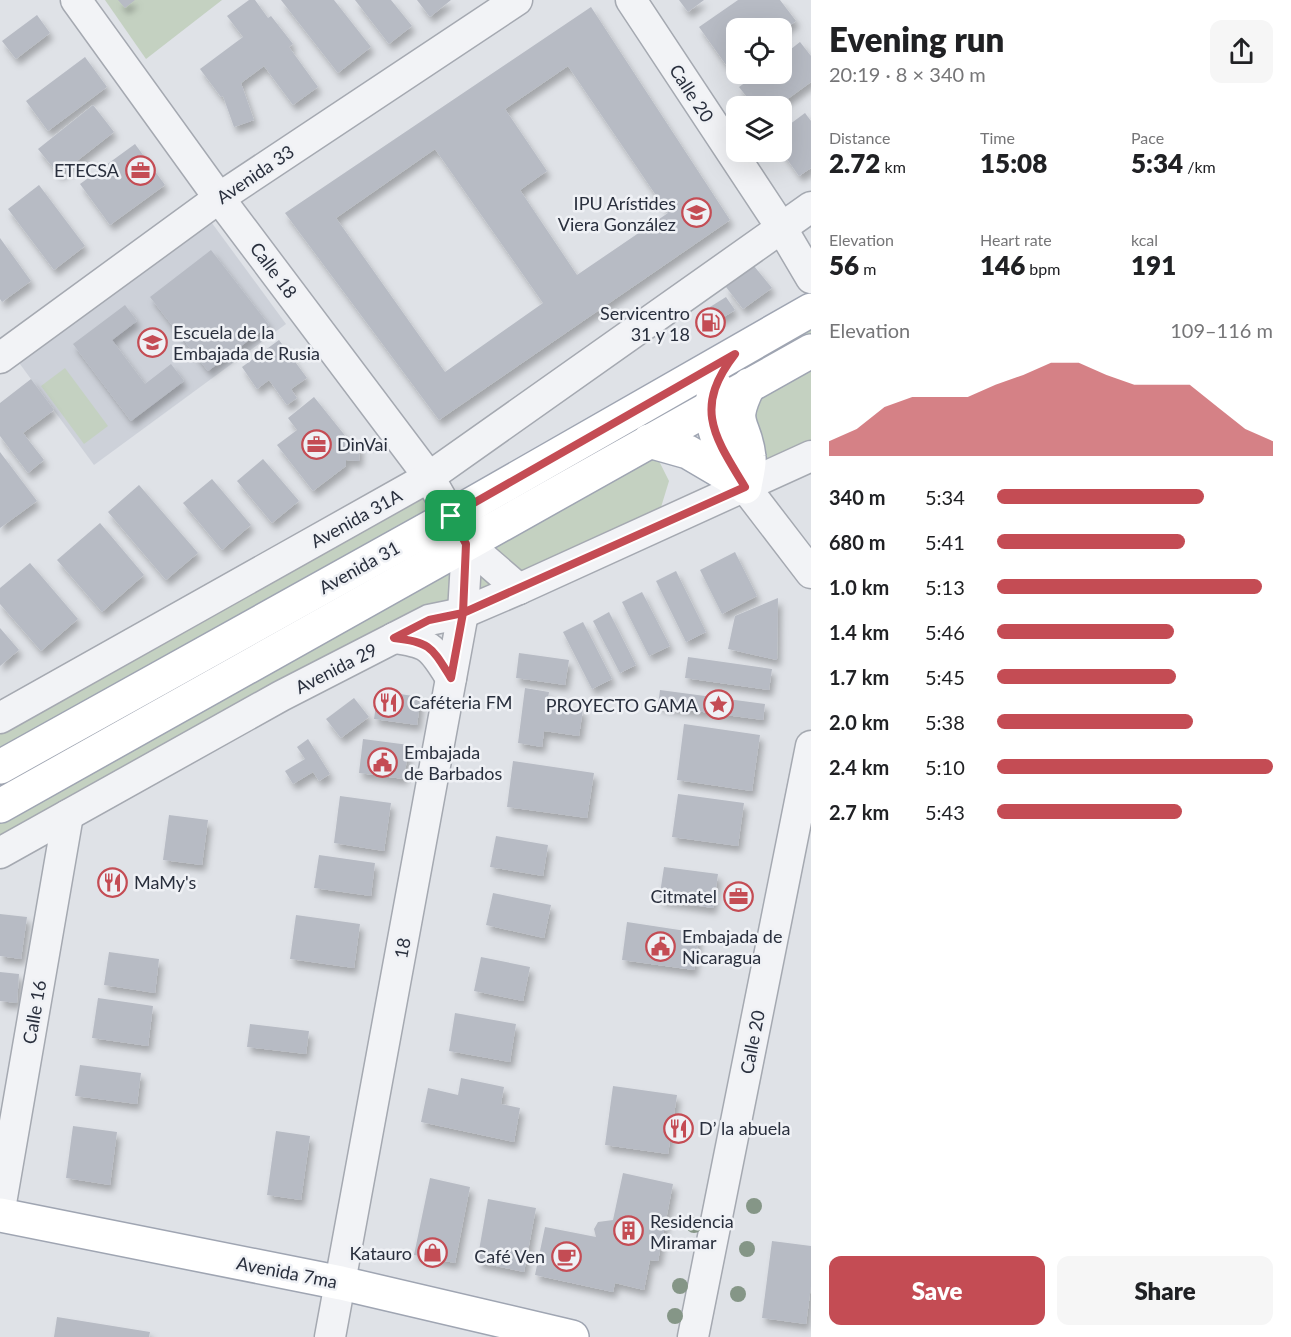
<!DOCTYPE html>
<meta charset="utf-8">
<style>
:root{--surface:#fff;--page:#f6f6f6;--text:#202124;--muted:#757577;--accent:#c44c54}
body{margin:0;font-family:Lato,sans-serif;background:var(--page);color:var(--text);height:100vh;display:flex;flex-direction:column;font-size:22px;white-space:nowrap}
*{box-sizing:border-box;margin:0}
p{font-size:20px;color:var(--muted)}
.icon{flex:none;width:33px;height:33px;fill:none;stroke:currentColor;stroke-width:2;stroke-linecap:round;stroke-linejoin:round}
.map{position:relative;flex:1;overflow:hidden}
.drawer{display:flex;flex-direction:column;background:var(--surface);width:480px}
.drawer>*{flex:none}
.fabs{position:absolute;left:726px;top:18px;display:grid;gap:12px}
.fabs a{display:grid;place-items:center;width:66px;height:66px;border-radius:12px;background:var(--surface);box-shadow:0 6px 24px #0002;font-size:30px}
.pin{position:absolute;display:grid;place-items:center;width:51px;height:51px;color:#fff;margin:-26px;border-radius:12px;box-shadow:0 3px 9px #0006}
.round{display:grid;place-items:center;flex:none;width:63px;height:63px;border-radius:12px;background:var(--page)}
.summary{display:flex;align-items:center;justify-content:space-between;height:102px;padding:0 18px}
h1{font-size:33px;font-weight:800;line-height:45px}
.figures{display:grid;grid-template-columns:repeat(3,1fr);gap:9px;height:102px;padding:6px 18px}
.figures div{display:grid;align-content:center}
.figures b{font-size:26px;font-weight:800}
.figures small{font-size:16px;font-weight:400}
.figures p{font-size:16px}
.chart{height:168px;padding:12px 18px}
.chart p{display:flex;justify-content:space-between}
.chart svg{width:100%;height:108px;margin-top:6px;fill:var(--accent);opacity:.7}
.action{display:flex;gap:12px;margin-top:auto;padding:12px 18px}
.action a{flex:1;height:69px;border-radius:12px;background:var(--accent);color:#fff;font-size:24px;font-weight:800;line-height:69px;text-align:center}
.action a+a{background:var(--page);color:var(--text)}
ul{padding:0 18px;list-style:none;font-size:20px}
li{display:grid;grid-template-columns:96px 72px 1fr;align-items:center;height:45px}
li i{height:15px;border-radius:8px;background:var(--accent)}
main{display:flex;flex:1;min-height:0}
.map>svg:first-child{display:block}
</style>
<main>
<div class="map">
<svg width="811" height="1337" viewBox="0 0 811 1337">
<defs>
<filter id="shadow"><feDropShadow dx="3.5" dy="6" stdDeviation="3" flood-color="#0004"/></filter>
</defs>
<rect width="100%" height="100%" fill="#dfe2e7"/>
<polygon fill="#cdd1d9" points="209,219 286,324 94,465 17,360"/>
<g fill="#c4d1c1">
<polygon points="105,0 222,0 146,59"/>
<polygon points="811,327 811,335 725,384 730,372"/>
<polygon points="811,351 811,456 745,487 713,427"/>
<polygon points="65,368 108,426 84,444 41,386"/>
<polygon points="649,441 669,481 655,527 519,589 0,853 0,806"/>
<polygon points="428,489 439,510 0,752 0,727"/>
</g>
<g fill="#b7bbc4" fill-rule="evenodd" filter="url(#shadow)">
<polygon points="118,0 135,0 125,8"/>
<polygon points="249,0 255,0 268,18 271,16 293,44 289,47 318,87 293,105 264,66 241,83 254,120 234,127 223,96 221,97 200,69 243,37 227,16"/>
<polygon points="281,0 334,0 371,47 338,73"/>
<polygon points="355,0 391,0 412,26 389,44"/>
<polygon points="417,0 451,0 430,17"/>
<polygon points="679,0 704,0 688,12"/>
<polygon points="738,0 780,0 796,21 782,31 782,28 736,28 736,63 729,69 699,27"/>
<path d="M591 7 730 220 439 420 285 213ZM568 66 668 213 577 275 520 190 547 171 505 109ZM435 149 543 303 445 372 336 218Z"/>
<polygon points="37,15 50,33 16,59 2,41"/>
<polygon points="800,42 811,56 811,82 778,106 754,106 739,87 757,74 782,74 782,56"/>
<polygon points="85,57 107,87 48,131 26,101"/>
<polygon points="93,105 114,132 59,175 38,149"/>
<polygon points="805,113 811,121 811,168 799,176 782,152 782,130"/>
<polygon points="135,144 165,185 110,225 80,184"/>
<polygon points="39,185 85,246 54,270 8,209"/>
<polygon points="0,238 31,281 2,302 0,299"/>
<polygon points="211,250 269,325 208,371 150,297"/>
<polygon points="754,266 772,288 743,309 726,287"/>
<polygon points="726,297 735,310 719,320 710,307"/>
<polygon points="125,305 137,321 112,340 145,384 171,364 184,381 131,421 73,344"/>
<polygon points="279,340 307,378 291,389 297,398 287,405 269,380 257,389 242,367"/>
<polygon points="31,379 54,410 23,433 44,460 28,473 0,436 0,403"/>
<polygon points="314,397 347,438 346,443 360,444 359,461 346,460 346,466 313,491 277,445 297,430 288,418"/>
<polygon points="0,452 37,501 0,528"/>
<polygon points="263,459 299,501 272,523 237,481"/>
<polygon points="212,479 251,525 222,550 183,503"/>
<polygon points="139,485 198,553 166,580 108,512"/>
<polygon points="100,523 144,575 102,612 57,560"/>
<polygon points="735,552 757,596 722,614 700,570"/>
<polygon points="30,563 78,619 41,651 0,604 0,588"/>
<polygon points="676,571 706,632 686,642 656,581"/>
<polygon points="642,592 670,646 649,656 622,602"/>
<polygon points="778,598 777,660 728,649 735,616"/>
<polygon points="609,612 636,665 620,673 593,621"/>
<polygon points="583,622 612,679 592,689 563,632"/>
<polygon points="0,628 19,650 0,666"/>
<polygon points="519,653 569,660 565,685 516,678"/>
<polygon points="688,657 772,669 769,690 685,678"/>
<polygon points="525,688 549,692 547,704 583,709 579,736 544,731 542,747 518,743"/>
<polygon points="660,690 765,704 763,720 658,706"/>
<polygon points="378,691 421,697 417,725 374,719"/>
<polygon points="354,698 369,717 341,738 326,719"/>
<polygon points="684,724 760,735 752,791 677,780"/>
<polygon points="308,739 330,774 319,781 313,772 293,784 285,771 305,759 297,747"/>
<polygon points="363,739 409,745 404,779 359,773"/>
<polygon points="513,761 594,773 587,818 507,807"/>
<polygon points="678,794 744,803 738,846 672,837"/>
<polygon points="340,796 391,803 384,851 334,843"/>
<polygon points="169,815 208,820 202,865 163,860"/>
<polygon points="496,836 548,845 543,876 490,867"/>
<polygon points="319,855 375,863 371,896 314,888"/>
<polygon points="664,867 718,874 713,908 659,900"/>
<polygon points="493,893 551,905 544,938 486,925"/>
<polygon points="0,914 27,917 21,959 0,956"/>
<polygon points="296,915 360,924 354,968 290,959"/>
<polygon points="627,922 699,933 694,970 622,960"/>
<polygon points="109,952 159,959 155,993 104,985"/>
<polygon points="481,957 530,967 523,1001 474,991"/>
<polygon points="0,972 19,974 17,1003 0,1001"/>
<polygon points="98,998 153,1006 148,1046 92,1038"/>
<polygon points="455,1013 516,1024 510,1062 449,1051"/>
<polygon points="250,1024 309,1031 306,1054 247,1047"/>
<polygon points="80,1065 141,1073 137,1104 75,1096"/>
<polygon points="461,1078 504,1087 501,1104 520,1108 514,1142 421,1122 428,1088 458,1095"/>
<polygon points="613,1086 677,1095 668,1154 605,1145"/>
<polygon points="73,1126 117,1132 110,1185 66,1178"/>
<polygon points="276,1131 310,1136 301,1200 267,1195"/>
<polygon points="623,1173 673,1184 658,1261 650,1260 644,1290 615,1283 613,1292 535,1275 545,1227 596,1237 594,1229 598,1222 613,1220"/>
<polygon points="430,1178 470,1187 455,1263 414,1255"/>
<polygon points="488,1199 536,1208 524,1272 477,1262"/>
<polygon points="772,1241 811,1246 811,1286 806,1324 762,1318"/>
<polygon points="57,1317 150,1332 149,1337 54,1337"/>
</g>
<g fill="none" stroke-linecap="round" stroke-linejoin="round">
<defs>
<g id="minor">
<polyline points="76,0 219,198 429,477 467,544 519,589"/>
<polyline points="631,0 781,227 811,278"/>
<polyline points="0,358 219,198 517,0"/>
<polyline points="745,487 811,573"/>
<path d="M394 638C431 643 432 648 451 678"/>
<polyline points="0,718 429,477 811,207"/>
<polyline points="0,853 281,696 429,620 463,613 519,589 811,456"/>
<polyline points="0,1209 68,815"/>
<polyline points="330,1337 463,613 467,544"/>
<polyline points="693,1337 811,746"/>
</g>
<g id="major">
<path d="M716 387C702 424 726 456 745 487"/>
<polyline points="649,441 688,452 739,482"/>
<path d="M746 481C747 474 750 464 749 457 745 420 728 427 749 385"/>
<polyline points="0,767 451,516 811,310"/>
<polyline points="0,806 811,351"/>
<polyline points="0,1215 341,1283 572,1337"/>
</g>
</defs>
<use href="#minor" stroke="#a5a9b1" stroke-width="33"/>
<use href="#major" stroke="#9fa5b2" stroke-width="36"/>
<use href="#minor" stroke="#f2f3f6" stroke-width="30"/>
<use href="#major" stroke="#fff" stroke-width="33"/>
</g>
<g fill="#859687">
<circle cx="754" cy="1206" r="8"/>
<circle cx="694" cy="1225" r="8"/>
<circle cx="747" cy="1249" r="8"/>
<circle cx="680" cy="1286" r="8"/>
<circle cx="738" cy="1294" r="8"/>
<circle cx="675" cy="1316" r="8"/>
</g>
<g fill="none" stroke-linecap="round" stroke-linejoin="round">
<defs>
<path id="route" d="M451 516 466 544 463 613 429 620 394 638C431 642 432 648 451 678L463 613 745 487C714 436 693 408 735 354L451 516"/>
</defs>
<use href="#route" stroke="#fff" stroke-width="12"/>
<use href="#route" stroke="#c44c54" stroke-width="8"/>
</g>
<defs>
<symbol id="office-ring" viewBox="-11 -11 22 22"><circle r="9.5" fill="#eff1f5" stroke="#c44c54" stroke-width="1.5"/><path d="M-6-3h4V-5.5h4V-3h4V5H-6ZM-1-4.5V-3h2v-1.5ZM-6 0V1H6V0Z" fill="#c44c54"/></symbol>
<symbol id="school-ring" viewBox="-11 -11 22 22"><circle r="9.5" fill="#eff1f5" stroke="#c44c54" stroke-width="1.5"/><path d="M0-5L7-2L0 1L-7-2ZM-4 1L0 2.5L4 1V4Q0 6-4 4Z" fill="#c44c54"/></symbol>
<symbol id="fuel-ring" viewBox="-11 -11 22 22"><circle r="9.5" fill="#eff1f5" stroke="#c44c54" stroke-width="1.5"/><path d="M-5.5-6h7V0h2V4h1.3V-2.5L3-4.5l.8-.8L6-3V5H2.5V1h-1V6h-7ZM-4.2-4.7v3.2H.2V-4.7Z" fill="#c44c54"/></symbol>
<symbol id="restaurant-ring" viewBox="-11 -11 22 22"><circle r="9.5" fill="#eff1f5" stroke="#c44c54" stroke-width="1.5"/><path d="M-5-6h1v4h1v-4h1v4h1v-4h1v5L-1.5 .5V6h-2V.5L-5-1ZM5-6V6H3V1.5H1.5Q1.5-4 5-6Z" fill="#c44c54"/></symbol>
<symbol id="sight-ring" viewBox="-11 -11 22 22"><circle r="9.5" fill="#eff1f5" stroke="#c44c54" stroke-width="1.5"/><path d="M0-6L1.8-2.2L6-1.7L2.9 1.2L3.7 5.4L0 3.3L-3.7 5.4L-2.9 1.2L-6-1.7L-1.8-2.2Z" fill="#c44c54"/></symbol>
<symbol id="civic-ring" viewBox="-11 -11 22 22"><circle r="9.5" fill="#eff1f5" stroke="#c44c54" stroke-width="1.5"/><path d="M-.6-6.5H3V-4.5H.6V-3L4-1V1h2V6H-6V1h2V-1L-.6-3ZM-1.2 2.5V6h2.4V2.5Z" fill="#c44c54"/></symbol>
<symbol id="building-ring" viewBox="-11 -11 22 22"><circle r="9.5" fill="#eff1f5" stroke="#c44c54" stroke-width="1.5"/><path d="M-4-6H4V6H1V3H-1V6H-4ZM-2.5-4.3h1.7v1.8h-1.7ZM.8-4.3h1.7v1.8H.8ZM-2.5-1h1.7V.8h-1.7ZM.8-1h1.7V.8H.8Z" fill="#c44c54"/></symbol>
<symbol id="shop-ring" viewBox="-11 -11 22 22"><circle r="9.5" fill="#eff1f5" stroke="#c44c54" stroke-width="1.5"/><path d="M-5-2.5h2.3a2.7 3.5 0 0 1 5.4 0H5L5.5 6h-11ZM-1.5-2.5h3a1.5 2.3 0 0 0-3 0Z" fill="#c44c54"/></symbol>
<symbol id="cafe-ring" viewBox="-11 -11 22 22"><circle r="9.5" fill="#eff1f5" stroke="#c44c54" stroke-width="1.5"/><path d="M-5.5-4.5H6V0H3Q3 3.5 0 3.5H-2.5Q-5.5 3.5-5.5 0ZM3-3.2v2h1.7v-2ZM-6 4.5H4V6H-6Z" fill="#c44c54"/></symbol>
</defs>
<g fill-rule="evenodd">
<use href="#office-ring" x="124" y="154" width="33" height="33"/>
<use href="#school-ring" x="680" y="196" width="33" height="33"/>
<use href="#fuel-ring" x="694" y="306" width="33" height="33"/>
<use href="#school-ring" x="136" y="326" width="33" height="33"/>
<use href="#office-ring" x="300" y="428" width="33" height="33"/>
<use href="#restaurant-ring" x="372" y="686" width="33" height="33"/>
<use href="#sight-ring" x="702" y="688" width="33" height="33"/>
<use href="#civic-ring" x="366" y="746" width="33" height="33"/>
<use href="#restaurant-ring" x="96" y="866" width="33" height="33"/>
<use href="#office-ring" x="722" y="880" width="33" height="33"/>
<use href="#civic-ring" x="644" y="930" width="33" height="33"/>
<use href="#restaurant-ring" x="662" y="1112" width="33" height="33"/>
<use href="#building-ring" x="612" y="1214" width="33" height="33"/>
<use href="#shop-ring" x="416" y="1236" width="33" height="33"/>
<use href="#cafe-ring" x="550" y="1240" width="33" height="33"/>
</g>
<g text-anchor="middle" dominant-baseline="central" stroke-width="5" stroke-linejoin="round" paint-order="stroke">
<g font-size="18" fill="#292f3d" stroke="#eff1f5">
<text transform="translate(692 93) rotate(57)">Calle 20</text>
<text transform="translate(255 174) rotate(-34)">Avenida 33</text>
<text transform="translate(274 270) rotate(53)">Calle 18</text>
<text transform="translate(356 518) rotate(-29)">Avenida 31A</text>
<text transform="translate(359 567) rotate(-29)">Avenida 31</text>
<text transform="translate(336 668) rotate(-27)">Avenida 29</text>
<text transform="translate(402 948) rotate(-80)">18</text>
<text transform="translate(34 1012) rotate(-80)">Calle 16</text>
<text transform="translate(752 1042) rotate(-79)">Calle 20</text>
<text transform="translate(287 1272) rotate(11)">Avenida 7ma</text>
</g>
<g font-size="18" fill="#292f3d" stroke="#eff1f5" text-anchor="start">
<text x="119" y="170" text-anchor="end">ETECSA</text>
<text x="676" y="203" text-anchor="end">IPU Arístides<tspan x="676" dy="21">Viera González</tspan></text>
<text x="690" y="313" text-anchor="end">Servicentro<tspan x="690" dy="21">31 y 18</tspan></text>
<text x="173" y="332">Escuela de la<tspan x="173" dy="21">Embajada de Rusia</tspan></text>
<text x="337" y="444">DinVai</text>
<text x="409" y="702">Caféteria FM</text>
<text x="698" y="705" text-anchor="end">PROYECTO GAMA</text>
<text x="404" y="752">Embajada<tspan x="404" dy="21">de Barbados</tspan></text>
<text x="134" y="882">MaMy's</text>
<text x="717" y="896" text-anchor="end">Citmatel</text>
<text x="682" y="936">Embajada de<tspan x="682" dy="21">Nicaragua</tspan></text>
<text x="699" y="1128">D’ la abuela</text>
<text x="650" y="1221">Residencia<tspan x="650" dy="21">Miramar</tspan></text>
<text x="412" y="1253" text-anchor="end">Katauro</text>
<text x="545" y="1256" text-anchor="end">Café Ven</text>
</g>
</g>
</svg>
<div class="fabs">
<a><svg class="icon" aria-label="locate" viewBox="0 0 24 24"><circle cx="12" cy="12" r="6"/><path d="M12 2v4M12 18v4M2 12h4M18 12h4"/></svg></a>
<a><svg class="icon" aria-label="layers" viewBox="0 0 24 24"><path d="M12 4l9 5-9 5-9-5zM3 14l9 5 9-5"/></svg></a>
</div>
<div class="pin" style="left:451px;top:516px;background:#1e9e55"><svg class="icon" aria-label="arrive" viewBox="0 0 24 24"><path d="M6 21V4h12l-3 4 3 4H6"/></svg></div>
</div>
<section class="drawer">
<div class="summary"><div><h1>Evening run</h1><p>20:19 · 8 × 340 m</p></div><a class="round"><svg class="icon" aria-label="share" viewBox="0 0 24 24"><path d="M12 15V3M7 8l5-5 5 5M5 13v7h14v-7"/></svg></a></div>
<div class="figures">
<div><p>Distance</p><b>2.72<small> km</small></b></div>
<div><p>Time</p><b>15:08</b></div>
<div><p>Pace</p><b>5:34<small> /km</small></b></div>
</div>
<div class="figures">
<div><p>Elevation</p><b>56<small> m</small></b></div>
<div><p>Heart rate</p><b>146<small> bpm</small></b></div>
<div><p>kcal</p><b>191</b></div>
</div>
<div class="chart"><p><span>Elevation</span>109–116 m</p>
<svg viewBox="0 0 160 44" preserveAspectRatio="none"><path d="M0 44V38L10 33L20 24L30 20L40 20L50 20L60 15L70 11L80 6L90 6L100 11L110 15L120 15L130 15L140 24L150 33L160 38V44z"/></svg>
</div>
<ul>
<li><b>340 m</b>5:34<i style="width:75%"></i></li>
<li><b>680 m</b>5:41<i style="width:68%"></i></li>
<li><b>1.0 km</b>5:13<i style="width:96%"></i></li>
<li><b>1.4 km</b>5:46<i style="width:64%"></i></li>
<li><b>1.7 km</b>5:45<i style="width:65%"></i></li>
<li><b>2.0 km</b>5:38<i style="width:71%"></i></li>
<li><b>2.4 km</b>5:10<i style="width:100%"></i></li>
<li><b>2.7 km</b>5:43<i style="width:67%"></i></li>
</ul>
<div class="action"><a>Save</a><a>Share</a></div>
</section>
</main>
